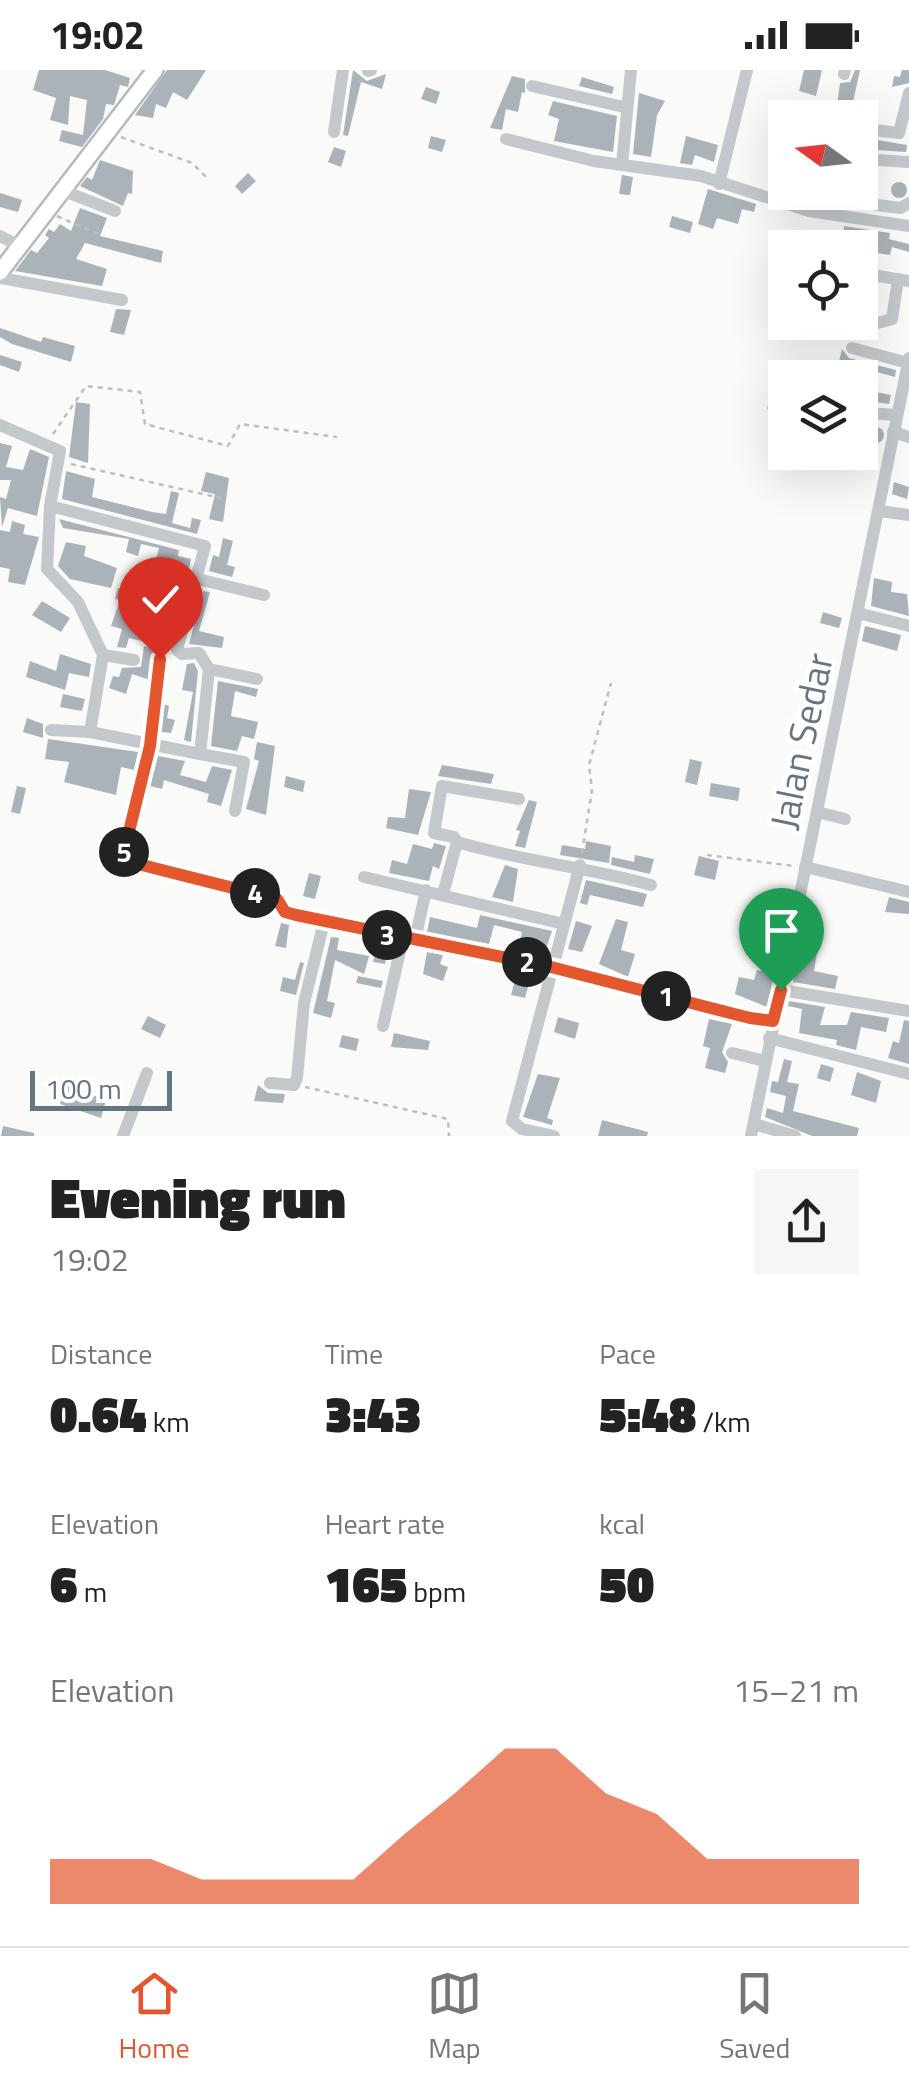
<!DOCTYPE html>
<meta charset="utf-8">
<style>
:root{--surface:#fff;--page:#f6f6f6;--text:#222;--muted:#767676;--line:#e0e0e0;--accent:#e4572e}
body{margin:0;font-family:"Titillium Web",sans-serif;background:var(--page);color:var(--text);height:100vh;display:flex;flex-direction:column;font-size:38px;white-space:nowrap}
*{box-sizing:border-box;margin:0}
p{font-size:32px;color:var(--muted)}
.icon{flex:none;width:55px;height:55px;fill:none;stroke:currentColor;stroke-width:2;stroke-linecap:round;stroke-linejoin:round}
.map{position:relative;height:1066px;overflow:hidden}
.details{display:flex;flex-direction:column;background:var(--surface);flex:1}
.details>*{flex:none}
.needle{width:65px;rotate:285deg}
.tools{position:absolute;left:768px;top:30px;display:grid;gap:20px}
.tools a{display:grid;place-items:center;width:110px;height:110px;border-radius:0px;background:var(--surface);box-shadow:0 10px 40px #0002;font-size:50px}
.scale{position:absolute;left:30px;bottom:25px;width:142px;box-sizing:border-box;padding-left:10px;border:5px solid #657683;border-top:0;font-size:28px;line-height:35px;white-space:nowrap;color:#657683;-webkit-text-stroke:8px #fff;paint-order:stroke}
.pin{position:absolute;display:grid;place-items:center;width:85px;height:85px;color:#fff;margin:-102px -42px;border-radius:50% 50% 50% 0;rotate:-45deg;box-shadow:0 0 10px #0007}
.pin .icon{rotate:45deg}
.km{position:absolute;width:50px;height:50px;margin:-25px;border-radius:50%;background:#222;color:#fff;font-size:28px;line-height:50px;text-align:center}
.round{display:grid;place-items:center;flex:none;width:105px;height:105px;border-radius:0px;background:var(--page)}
.overview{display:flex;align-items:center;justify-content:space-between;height:170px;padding:0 50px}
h1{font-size:55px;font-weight:800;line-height:75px}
.stats{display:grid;grid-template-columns:repeat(3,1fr);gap:15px;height:170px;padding:10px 50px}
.stats div{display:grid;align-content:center}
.stats b{font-size:50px;font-weight:800}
.stats small{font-size:28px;font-weight:400}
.stats p{font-size:28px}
.chart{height:280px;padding:20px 50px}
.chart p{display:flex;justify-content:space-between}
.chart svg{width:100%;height:180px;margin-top:10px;fill:var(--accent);opacity:.7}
.status{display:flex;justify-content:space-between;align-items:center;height:70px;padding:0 50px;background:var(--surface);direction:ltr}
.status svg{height:28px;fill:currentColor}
.dock{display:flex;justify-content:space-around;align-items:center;height:140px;border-top:2px solid var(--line);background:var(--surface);font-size:28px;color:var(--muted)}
.dock a{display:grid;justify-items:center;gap:5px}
.dock .active{color:var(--accent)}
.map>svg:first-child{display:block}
</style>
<div class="status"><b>19:02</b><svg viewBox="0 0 49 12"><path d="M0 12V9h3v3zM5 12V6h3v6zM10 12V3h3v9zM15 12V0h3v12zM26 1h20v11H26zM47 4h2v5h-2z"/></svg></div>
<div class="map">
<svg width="909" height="1066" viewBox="0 0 909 1066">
<rect width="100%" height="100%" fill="#fafaf8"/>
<g fill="#aab3b9">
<polygon points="39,0 105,0 130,8 128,17 120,15 114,35 106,34 103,49 82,77 59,71 62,60 83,65 87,30 70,26 68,55 50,50 56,28 33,20"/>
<polygon points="167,0 206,0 187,30 173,22 166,38 156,34 153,48 135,45"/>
<polygon points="353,0 367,11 386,4 382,19 361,12 348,66 343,65"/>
<polygon points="804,0 822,0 816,26 799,21"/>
<polygon points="855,0 860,0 850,46 836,42 840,13 850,12"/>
<polygon points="902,0 909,0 909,13 892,17 894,6 900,7"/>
<polygon points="512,6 525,9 525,23 522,22 518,42 506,39 502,60 490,58"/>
<polygon points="582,7 614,17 612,24 579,16"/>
<polygon points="426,17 440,22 436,34 421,29"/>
<polygon points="639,23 665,31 657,45 651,87 633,84"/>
<polygon points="553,31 617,46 613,82 554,71 559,49 548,45"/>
<polygon points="431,66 446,70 442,82 428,78"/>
<polygon points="686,66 718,75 714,92 695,85 692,95 680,93"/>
<polygon points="877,70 907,75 906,82 876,80"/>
<polygon points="334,77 346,81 341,97 328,92"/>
<polygon points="100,90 133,101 132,124 128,123 123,136 80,116 87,107 92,110"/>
<polygon points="248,103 256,111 242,124 235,116"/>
<polygon points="622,105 633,107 630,125 619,124"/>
<polygon points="860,107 870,109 867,119 875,121 873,126 860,138 842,134 845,122 860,122"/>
<circle cx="899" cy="120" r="8"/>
<polygon points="708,119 756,134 754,142 742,139 738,154 717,148 713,159 698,154"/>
<polygon points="0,123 22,130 18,142 0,137"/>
<polygon points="80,138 107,148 100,166 163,181 161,193 85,173 76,189 107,199 102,216 15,201 31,180 37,183 49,168 45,165 49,159 54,162 60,154 71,161"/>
<polygon points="672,146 693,152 690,163 669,157"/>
<polygon points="844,156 890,163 889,169 909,174 909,182 892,177 890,185 842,178"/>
<polygon points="116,239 131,240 124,265 110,262"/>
<polygon points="0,258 41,272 43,267 75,276 71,292 12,274 0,267"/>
<polygon points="842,279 849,288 896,300 895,307 839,292"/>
<polygon points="0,285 22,292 19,302 0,295"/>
<polygon points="860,319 891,325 889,334 860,330"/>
<polygon points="771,324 783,327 780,341 767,339"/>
<polygon points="76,332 90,334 88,393 69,387"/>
<circle cx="876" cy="365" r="8"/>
<polygon points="0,373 12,376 6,397 23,400 30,379 49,387 37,446 8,438 2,457 0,427 6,429 11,410 0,410"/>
<polygon points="66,401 95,409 92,427 152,442 166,444 171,421 179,423 172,453 190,458 192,448 201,450 197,464 62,429"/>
<polygon points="206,402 229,408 223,452 209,449 215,424 201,421"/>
<polygon points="894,412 909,417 907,429 892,424"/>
<polygon points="59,449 179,480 178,486 191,489 189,498 179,496 174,514 151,508 159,478 141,474 138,486 126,482 129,469 63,458"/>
<polygon points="12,451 25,455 23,464 39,467 25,515 8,512 10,499 0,497 0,460 10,462"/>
<polygon points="223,468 233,471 227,495 235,497 232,507 209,501 213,485 219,487"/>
<polygon points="66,472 86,476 84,486 117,498 111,518 70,509 58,496"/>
<polygon points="874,508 892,512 891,522 907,524 909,546 871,536"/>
<polygon points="118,518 135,523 133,545 156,551 150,573 129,568 126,578 117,577 122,559 111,556 120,530 115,529"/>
<polygon points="174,519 183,521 174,552 167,550"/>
<polygon points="203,521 210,522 199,561 224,567 222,578 189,574"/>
<polygon points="42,531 70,548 61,562 32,545"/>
<polygon points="823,542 842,548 839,558 820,553"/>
<polygon points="865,556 901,565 897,581 862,571"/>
<polygon points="144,576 160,581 150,610 132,604 126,624 109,618 113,606 119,607 122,598 141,597"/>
<polygon points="60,584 91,594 89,607 69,603 65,620 26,607 30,591 56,601"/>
<polygon points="194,593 198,601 191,672 184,670 193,622 182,620 187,594"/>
<polygon points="218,611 258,619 256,627 235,621 231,646 258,652 254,669 242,666 237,681 211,676"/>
<polygon points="63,624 85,629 82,641 60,637"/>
<polygon points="161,633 169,636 167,648 175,650 171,663 154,661"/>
<polygon points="27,648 43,654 43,668 23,662"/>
<polygon points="48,669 138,682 134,700 121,697 116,725 64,712 69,692 45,689"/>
<polygon points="257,672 275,676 266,745 246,739 259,691 254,689"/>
<polygon points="158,686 185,691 180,705 206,712 212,696 232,700 221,736 207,732 209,724 164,710 162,719 150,716"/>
<polygon points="690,689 702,692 697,715 685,712"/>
<polygon points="442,695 494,704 491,714 438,706"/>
<polygon points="286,706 305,711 303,722 284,717"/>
<polygon points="711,713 740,718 738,731 709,726"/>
<polygon points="17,716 26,718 20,744 11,742"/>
<polygon points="409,719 431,722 418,765 386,758 388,747 405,748"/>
<polygon points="529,730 537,732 525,778 515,776 520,761 516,760"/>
<polygon points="586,771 611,776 609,793 560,785 562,775 585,779"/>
<polygon points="434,773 446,776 439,799 433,796 429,811 389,803 392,790 407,794 413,774 432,779"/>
<polygon points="635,785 654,789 650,804 611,795 612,787 634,792"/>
<polygon points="699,786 719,791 715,810 694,805"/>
<polygon points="505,795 518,799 513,832 492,827"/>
<polygon points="309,803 321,806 315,829 303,826"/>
<polygon points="586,810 647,824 643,837 590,825 587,835 580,833"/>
<polygon points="773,819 788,823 781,851 769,848"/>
<polygon points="889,827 909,832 909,844 885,842"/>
<polygon points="480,845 552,861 544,885 518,879 522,862 494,855 489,874 427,862 430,847 477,858"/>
<polygon points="616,849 628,852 621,880 635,884 628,907 599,894"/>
<polygon points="576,851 592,856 582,882 568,879"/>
<polygon points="281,853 289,855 286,878 275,876"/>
<polygon points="803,861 820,866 814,901 838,906 835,919 793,912"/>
<polygon points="331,867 339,868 337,880 369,886 364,904 335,890 327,931 335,933 331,948 313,943"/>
<circle cx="770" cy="878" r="10"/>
<polygon points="377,873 388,875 385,894 373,892"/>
<polygon points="427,882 443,885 440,894 448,897 443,911 423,904"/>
<polygon points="300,892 304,893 296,925 280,921 283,907 295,910"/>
<polygon points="757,900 774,904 767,937 735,924 739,907 754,910"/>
<polygon points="358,906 383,911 381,918 356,913"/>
<polygon points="516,906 530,910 525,928 511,925"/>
<polygon points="789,931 825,937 820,955 847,955 851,942 889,948 886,962 861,957 856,980 836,975 837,970 799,963 802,939 788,936"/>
<polygon points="650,933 672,939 670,949 647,945"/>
<polygon points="148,946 166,955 160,968 141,959"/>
<polygon points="558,947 579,953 575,969 554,962"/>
<polygon points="709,949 732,954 722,982 728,992 725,1003 705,998 710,978 703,976"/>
<polygon points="904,950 909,951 909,994 888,988 893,971 899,973"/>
<polygon points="394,963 430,971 428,980 391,977"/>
<polygon points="342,965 359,969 356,981 339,977"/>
<polygon points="784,989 792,991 787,1012 799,1014 793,1041 859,1058 857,1066 812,1066 765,1047 767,1038 783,1043 786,1026 770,1022 772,1011 778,1012"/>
<polygon points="821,994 834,998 830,1012 817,1008"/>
<polygon points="857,1002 881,1011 876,1033 851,1025"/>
<polygon points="538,1004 560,1008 547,1048 553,1050 552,1055 523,1047"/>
<polygon points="66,1015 106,1030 101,1048 60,1034"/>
<polygon points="258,1015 268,1023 285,1024 283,1033 254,1031"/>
<polygon points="602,1050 648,1062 647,1066 598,1066"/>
<polygon points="3,1056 34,1063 34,1066 1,1066"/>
</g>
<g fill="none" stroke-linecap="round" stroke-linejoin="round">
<defs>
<polyline id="major" points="0,202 155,0"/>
</defs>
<use href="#major" stroke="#b5babe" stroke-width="20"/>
<g stroke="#bbbfc2" stroke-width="2.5" stroke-dasharray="5 5" stroke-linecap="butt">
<polyline points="121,67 192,93 209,110"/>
<polyline points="57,146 98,164"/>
<polyline points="53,364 86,316 140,322 145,354 228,376 240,354 337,367"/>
<polyline points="71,394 225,429"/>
<polyline points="151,662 164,548 177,507"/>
<polyline points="582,783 592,720 589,695 611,613"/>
<polyline points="707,785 794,796"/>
<polyline points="305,1017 448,1049 449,1066"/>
</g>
<g stroke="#c3c8cc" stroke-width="12">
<polyline points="368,1 371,0"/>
<polyline points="844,4 845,0"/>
<polyline points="532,16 624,37"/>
<polyline points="874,60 899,63 909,23"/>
<polyline points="334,62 343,0"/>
<polyline points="506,69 594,91 701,106 809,141 909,156"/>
<polyline points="862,89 909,92"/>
<polyline points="622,95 631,0"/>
<polyline points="719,114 747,0"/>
<polyline points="64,121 115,141"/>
<polyline points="877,135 901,138 909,133"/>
<polyline points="0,166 18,175"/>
<polyline points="860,203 909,211"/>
<polyline points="871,205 869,247 874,254 892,249 898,209"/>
<polyline points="0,208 122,230"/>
<polyline points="852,278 908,293"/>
<polyline points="780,351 785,353"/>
<polyline points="0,355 60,381 50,436 47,499 78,532 103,585 90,662 200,684"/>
<polyline points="860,358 869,343 896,345"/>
<polyline points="893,362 909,367"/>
<polyline points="50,436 205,476 177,580 182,584 199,583 209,599 200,684 244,692 235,741"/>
<polyline points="880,441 909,445"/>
<polyline points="198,509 264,525"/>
<polyline points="858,543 909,556"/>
<polyline points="103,585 134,590"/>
<polyline points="209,599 257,609"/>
<polyline points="51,660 90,662"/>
<path d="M150 675 124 782 131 793 277 829 285 842 296 845C380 865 466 877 551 897 625 914 697 940 773 951"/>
<polyline points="817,742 845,749"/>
<polyline points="457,772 454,767 434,763 442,716 519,729"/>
<polyline points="805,797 909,822"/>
<polyline points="364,807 564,854"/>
<path d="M443 824 457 772C521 791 587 797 651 815"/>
<polyline points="415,870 426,820"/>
<polyline points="781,920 909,941"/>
<polyline points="383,956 403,868"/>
<polyline points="769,968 909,1004"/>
<polyline points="732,983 765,991"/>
<polyline points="270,1013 294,1015 297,1008 304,933 324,852"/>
<polyline points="754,1054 795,1066"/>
<polyline points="123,1066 147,1003"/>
<polyline points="554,1066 522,1059 512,1051 580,795"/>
<polyline points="751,1066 909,288"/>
</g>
<use href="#major" stroke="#fff" stroke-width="15"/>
</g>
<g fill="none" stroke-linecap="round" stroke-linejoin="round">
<defs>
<polyline id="route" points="160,589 150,676 124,782 126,791 277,829 285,842 296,845 551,897 750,948 773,951 781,920"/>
</defs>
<use href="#route" stroke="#fff" stroke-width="20"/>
<use href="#route" stroke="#e4572e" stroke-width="12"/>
</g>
<g text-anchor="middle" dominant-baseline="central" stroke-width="10" stroke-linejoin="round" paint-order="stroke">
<g font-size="38" fill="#657683" stroke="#fff">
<text transform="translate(801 671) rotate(-78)">Jalan Sedar</text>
</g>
</g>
</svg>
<div class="tools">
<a><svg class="needle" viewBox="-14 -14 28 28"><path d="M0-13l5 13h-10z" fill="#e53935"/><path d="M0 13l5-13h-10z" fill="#767676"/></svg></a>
<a><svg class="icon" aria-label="locate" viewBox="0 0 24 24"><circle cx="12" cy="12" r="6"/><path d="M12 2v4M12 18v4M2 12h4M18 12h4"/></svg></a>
<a><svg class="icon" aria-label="layers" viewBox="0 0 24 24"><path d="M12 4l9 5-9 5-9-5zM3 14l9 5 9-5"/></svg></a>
</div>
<div class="scale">100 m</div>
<div class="pin" style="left:781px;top:920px;background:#1e9e55"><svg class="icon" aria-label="arrive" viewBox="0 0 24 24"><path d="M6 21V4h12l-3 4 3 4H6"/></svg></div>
<div class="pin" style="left:160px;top:589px;background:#d93025"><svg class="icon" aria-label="check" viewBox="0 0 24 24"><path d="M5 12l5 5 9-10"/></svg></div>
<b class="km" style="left:666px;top:926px">1</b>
<b class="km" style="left:527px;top:892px">2</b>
<b class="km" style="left:387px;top:865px">3</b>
<b class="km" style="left:255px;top:823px">4</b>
<b class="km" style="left:124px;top:782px">5</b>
</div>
<section class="details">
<div class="overview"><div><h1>Evening run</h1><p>19:02</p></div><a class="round"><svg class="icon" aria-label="share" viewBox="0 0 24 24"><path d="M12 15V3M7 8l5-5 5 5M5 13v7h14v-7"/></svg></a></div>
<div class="stats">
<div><p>Distance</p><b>0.64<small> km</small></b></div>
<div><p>Time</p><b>3:43</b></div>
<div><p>Pace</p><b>5:48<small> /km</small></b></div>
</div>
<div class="stats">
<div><p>Elevation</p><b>6<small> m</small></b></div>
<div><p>Heart rate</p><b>165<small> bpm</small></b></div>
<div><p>kcal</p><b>50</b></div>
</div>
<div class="chart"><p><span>Elevation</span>15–21 m</p>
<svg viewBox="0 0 160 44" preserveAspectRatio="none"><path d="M0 44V33L10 33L20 33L30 38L40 38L50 38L60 38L70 27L80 17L90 6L100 6L110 17L120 22L130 33L140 33L150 33L160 33V44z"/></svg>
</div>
</section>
<nav class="dock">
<a class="active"><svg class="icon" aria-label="home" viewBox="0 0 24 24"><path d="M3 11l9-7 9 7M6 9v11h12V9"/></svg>Home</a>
<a><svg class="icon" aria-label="map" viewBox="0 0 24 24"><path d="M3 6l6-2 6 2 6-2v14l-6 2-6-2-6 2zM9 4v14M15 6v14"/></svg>Map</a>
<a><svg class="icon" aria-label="saved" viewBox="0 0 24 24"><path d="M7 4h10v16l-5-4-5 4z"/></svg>Saved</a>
</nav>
